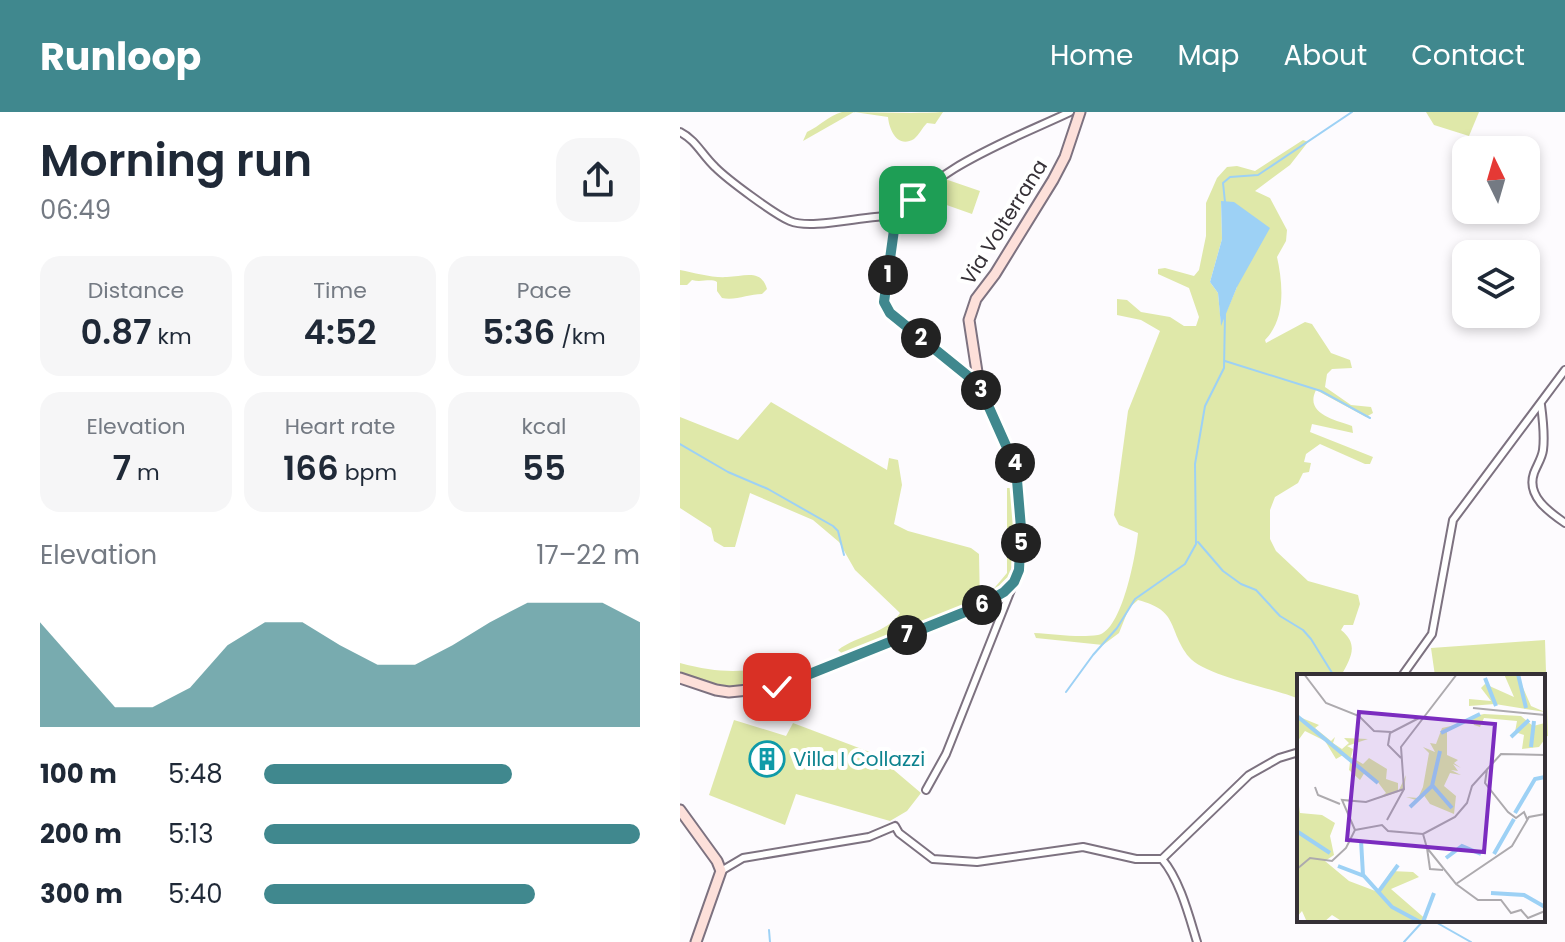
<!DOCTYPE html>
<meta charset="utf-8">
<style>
:root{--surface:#fff;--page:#f6f6f7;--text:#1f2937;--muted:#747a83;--accent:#40888e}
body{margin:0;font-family:Poppins,sans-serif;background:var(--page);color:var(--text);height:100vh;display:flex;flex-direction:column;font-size:30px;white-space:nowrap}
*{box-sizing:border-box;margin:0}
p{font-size:26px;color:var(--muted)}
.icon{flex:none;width:44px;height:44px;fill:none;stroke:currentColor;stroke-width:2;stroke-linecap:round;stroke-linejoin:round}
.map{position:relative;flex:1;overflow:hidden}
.side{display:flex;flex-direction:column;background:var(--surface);width:680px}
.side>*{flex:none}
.needle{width:52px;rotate:355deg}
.controls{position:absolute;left:772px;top:24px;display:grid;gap:16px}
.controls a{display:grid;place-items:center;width:88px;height:88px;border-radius:16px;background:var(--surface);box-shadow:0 4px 12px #0003;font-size:40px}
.pin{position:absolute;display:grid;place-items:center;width:68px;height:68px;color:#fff;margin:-34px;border-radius:16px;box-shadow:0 4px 12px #0006}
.km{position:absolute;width:40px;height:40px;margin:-20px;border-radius:50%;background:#222;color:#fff;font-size:22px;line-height:40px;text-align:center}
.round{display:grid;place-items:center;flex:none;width:84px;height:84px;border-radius:24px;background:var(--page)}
.summary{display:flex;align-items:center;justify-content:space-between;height:136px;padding:0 40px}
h1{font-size:44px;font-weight:600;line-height:60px}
.stats{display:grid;grid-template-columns:repeat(3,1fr);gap:12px;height:136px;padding:8px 40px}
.stats div{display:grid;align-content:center;border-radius:20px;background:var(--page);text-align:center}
.stats b{font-size:34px;font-weight:600}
.stats small{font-size:22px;font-weight:400}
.stats p{font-size:22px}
.chart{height:224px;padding:16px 40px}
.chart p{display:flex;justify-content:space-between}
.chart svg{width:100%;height:144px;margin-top:8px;fill:var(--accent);opacity:.7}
ul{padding:0 40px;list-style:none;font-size:26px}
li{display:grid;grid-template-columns:128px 96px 1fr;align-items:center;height:60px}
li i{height:20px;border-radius:10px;background:var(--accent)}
header{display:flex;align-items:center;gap:48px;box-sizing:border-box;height:112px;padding:0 40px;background:var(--accent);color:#fff}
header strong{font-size:38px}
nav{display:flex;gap:44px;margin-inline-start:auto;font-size:28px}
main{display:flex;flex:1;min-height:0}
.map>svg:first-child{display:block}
</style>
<header>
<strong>Runloop</strong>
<nav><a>Home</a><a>Map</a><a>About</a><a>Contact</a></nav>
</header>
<main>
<section class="side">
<div class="summary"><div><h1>Morning run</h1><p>06:49</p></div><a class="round"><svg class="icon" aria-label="share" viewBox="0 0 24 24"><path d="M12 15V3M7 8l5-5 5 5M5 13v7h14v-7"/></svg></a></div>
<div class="stats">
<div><p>Distance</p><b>0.87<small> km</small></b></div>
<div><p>Time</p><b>4:52</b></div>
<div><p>Pace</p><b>5:36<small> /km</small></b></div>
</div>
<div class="stats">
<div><p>Elevation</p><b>7<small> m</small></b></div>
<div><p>Heart rate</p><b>166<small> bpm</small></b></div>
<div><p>kcal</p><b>55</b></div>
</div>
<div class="chart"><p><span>Elevation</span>17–22 m</p>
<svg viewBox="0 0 160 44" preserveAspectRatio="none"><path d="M0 44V12L10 25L20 38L30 38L40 32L50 19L60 12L70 12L80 19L90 25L100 25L110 19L120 12L130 6L140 6L150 6L160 12V44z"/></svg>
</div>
<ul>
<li><b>100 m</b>5:48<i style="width:66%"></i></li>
<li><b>200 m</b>5:13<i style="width:100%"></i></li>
<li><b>300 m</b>5:40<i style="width:72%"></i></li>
</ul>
</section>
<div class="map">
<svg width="885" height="830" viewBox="0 0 885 830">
<rect width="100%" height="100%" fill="#fdfbfe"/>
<g fill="#dfe8a9" fill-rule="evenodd">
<path d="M162 0C195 0 233 2 263 0L255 12 247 11C242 16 239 23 234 27 217 37 209 17 208 5L174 0 123 29 127 20C140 14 148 4 162 0Z"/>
<polygon points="746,0 799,0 789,24 754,13"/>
<path d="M623 28 628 30 610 53 575 79 590 86 607 118 606 129 597 145C603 172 606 207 585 228L586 231 625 210 632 212 651 241 670 248 672 256 652 257 647 262 645 275 671 293 691 295 693 301 686 305 636 278C624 302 656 308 672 314L673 321 632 312 630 320 693 345 690 352H685L640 332 626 342 624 350 631 351 629 360 623 361 618 371 595 385 590 398V427L596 439 628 469 678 483 680 492 673 513H664L661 518C680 533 670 547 661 564H619V587C594 576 524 564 509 545 487 517 500 499 458 488L449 496 439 521 423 533 356 526 354 521C374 522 398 526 418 523 442 519 456 442 458 421L439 413 434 403 448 299 480 219 461 208 437 203V187L447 188 461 200 490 205 504 214H516L519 205 509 176 478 162V157L485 156 514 164 519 158 526 124V91L537 66 547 55 557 54 575 59ZM541 90H554L557 175 541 212 538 181 530 170 542 127Z"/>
<polygon points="265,67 300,79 292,102 244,85 259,69 263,70"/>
<path d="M0 158C15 161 32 166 47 165 63 165 81 156 87 177L82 182C69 182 55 189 42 186L37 179V170C30 166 21 171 12 168L7 173H0Z"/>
<path d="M91 290 207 358 209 346 218 348 222 373 214 412 228 419 291 436 299 442 300 493 327 461V376H339C341 402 348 446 334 469 317 497 202 533 167 546L158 538C178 523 206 522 220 501L175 458 159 430 133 408 70 381 55 435H44L34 429 31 416 0 396V305L58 328Z"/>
<polygon points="865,528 868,624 863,625 863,564 755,564 751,536"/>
<path d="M120 550 119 565 64 580 0 566V551C47 564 73 559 120 550Z"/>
<polygon points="54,608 106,624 113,611 195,642 241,681 227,699 210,709 116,682 105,713 29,683"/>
</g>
<polygon fill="#9dd1f5" points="541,89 554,90 590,116 557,175 541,214 538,181 530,170 542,127"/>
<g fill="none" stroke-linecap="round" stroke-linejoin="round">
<g stroke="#9dd1f5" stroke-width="2">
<polyline points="545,90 543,71 550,65 578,63 672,0"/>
<polyline points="545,249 641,279 690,306"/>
<polyline points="0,332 48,360 88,377 153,414 158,419 164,443"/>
<polyline points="518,430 543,459 561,472 576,478 600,504 623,518 631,527 654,564"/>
<polyline points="386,580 413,543 437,516 455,487 505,452 516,432 515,352 525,294 544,256 545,203"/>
<polyline points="752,808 791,830"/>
<polyline points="89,818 90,830"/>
<polyline points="724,830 744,808"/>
</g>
<defs>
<g id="street">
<path d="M0 20C16 28 22 43 35 55 48 68 94 102 110 109 133 119 192 101 221 104"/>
<path d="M299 273 205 196 204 190C207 167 207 139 215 117 234 62 340 24 390 0"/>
<path d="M861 293C863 308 865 323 863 338 862 346 857 353 854 361 846 384 869 400 885 411"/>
<polyline points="722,564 752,522 773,408 885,258"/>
<polyline points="246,678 266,642 333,473"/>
<polyline points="482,747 569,663 599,646 619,640"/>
<path d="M482 747C500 768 509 804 517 830"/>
<polyline points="41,759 63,746 189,725 215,714 219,721 253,747 297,750 403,735 456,747 482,747"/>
</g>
<g id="secondary">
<polyline points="0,566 36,578 49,580 97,575 300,494 324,480 334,470 341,445 341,416 336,356 299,273 289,208 296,187 315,162 373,68 385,45 400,0"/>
<polyline points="0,698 37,749 41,759 16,830"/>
</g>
</defs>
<use href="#street" stroke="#7d7280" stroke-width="10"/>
<use href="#secondary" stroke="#7d7280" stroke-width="13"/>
<use href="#street" stroke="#fff" stroke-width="6"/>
<use href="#secondary" stroke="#fde0da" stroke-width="9"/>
</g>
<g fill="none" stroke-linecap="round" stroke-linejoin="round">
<defs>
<polyline id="route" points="97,575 300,494 324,480 334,470 339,458 341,416 336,356 299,273 210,201 204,190 214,118 233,88"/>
</defs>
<use href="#route" stroke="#fff" stroke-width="16"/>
<use href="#route" stroke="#40888e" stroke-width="10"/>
</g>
<defs>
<symbol id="building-ring" viewBox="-11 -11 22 22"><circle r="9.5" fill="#fff" stroke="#0f9aa8" stroke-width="1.5"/><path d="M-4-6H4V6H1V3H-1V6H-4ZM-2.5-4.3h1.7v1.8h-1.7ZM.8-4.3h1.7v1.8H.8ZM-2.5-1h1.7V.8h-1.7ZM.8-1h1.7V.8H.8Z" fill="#0f9aa8"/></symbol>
</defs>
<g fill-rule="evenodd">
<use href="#building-ring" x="67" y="627" width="40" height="40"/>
</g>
<g text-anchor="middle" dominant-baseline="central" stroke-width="8" stroke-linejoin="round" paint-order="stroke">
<g font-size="20" fill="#353036" stroke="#fff">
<text transform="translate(324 110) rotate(-58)">Via Volterrana</text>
</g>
<g font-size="20" fill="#0d838f" stroke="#fff" text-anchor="start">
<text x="113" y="647">Villa I Collazzi</text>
</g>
</g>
<g transform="translate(617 562)">
<rect width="248" height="248" fill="#fdfbfe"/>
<path d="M207 0H220L234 32 248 38 198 30 172 32V25L194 27 184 14 188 10 217 23ZM187 40 224 42 236 52 248 49V65L242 73 225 75 227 61 218 58 220 47 187 44 183 53 177 51 174 43ZM0 42 22 51 18 54 34 67 38 63 36 69 45 75 52 69 47 64 71 65 50 72 56 75 54 83 66 90 72 84 90 95 89 105 101 109V118L109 101 107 115 101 118 80 125 89 119 80 107 68 98 63 106 52 96 53 88 46 81 39 85 28 67 8 57 0 68ZM158 51 150 58V81L161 86 157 89 164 94 156 90 161 97 154 96 164 101 153 99 147 112 159 122 157 140 133 130 126 120 119 126 109 123 121 124 126 113 132 79 126 73 138 78 133 69 139 70 145 54ZM0 117 3 139 25 141 38 149 33 162 37 181 28 187 52 207 81 218 94 197 116 198 122 203 94 215 132 248H46L35 241 27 248 9 246 5 237 0 243Z" fill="#dfe8a9"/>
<path fill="none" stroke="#9dd1f5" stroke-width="4" d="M221 0 229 34M188 4 199 32M0 42 81 109M144 59 183 40M214 63 232 46M234 73 237 47M135 111 155 134M113 133 135 112 143 77M218 139 238 105 248 103M1 158 33 179M64 166 66 201M197 180 217 145M149 184 165 172 184 180M41 192 67 202 95 233 123 248M82 217 101 191M194 219 227 221 248 233M126 248 137 219"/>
<path fill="none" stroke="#adaaae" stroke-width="2" d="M7 0 29 29 62 42 77 57 94 58M176 34 248 41M104 84 91 71 93 59 124 43M190 95 188 109 211 138 219 144 227 138 230 145M18 113 21 121 43 130M90 146 107 115M58 156 85 151 91 157 126 160M126 160 130 174 159 210 215 172 232 143 248 140M126 160 158 143 170 129 175 112 204 80 248 81M130 174 133 195 146 196M0 195 13 184 35 187 49 174 58 156 45 126 69 128 107 115 104 73 160 0M159 210 181 226H204L214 239 224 236 231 244 248 237"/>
<path fill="#7b2cbf" fill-opacity="0.15" stroke="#7b2cbf" stroke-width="4" d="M62 38 198 50 187 178 50 166Z"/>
<rect width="248" height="248" fill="none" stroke="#353036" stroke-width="4"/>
</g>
</svg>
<div class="controls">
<a><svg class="needle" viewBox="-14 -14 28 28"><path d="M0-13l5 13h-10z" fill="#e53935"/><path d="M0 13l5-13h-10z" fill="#747a83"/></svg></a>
<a><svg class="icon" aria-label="layers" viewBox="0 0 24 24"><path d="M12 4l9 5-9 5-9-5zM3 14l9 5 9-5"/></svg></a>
</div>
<div class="pin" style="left:233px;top:88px;background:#1e9e55"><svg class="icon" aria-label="arrive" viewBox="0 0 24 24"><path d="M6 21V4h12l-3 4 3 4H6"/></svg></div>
<div class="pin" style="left:97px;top:575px;background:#d93025"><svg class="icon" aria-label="check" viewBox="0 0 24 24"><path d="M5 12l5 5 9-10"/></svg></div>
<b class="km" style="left:208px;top:163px">1</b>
<b class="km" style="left:241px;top:226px">2</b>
<b class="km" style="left:301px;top:278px">3</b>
<b class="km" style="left:335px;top:351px">4</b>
<b class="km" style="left:341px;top:431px">5</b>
<b class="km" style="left:302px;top:493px">6</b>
<b class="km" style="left:227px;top:523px">7</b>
</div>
</main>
